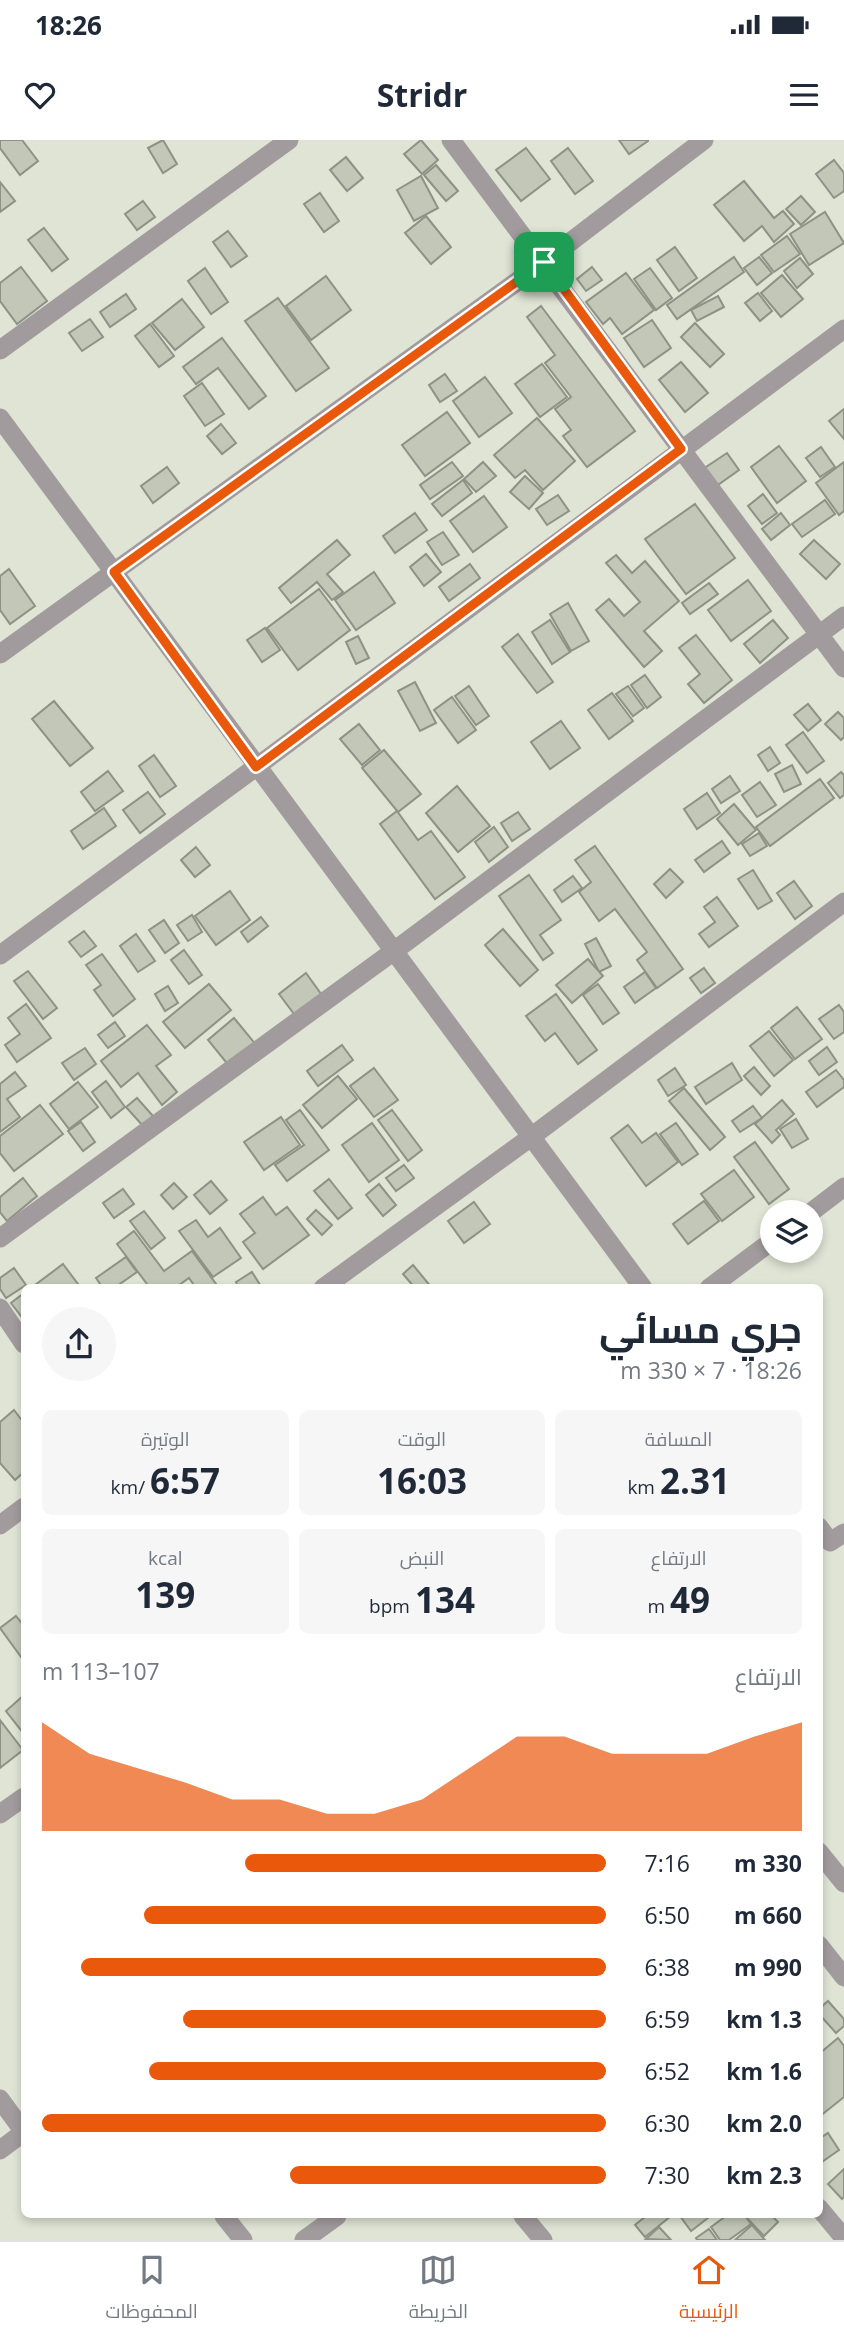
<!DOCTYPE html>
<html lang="ar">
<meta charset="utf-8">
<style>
:root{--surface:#fff;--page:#f6f6f7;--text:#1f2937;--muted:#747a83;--line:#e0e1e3;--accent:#ea580c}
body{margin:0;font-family:"Open Sans",Cairo,sans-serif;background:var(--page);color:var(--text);direction:rtl;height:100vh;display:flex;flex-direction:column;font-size:26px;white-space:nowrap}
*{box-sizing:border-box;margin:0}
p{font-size:23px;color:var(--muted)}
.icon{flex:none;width:38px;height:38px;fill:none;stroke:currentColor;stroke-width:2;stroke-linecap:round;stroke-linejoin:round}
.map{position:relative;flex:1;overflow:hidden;direction:ltr}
.side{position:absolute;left:21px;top:1144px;width:802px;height:934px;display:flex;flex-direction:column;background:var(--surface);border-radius:10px;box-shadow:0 4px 10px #0003;direction:rtl}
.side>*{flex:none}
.buttons{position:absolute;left:760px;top:1060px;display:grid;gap:14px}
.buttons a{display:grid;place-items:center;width:63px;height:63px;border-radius:50%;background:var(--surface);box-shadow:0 4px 10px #0003;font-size:35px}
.pin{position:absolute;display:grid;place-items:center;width:60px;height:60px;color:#fff;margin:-30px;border-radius:14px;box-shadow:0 4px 10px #0006}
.round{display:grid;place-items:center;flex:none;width:74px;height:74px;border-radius:37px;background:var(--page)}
.overview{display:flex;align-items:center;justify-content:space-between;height:119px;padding:0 21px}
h1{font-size:38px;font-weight:700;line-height:52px}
.stats{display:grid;grid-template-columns:repeat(3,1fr);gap:10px;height:119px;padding:7px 21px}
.stats div{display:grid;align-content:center;border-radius:10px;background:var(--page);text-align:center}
.stats b{font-size:35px;font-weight:700}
.stats small{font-size:19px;font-weight:400}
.stats p{font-size:19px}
.chart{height:196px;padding:14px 21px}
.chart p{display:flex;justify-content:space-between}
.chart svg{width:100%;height:126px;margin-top:7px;fill:var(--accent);opacity:.7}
ul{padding:0 21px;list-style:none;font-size:23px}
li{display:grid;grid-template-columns:112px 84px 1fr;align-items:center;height:52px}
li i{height:18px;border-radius:9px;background:var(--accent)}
.status{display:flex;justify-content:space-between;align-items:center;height:49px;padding:0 35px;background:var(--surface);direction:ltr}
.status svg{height:19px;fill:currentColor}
header{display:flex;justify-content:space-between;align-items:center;height:91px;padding:0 21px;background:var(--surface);font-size:32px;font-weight:700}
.tabs{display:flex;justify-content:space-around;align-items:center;height:98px;border-top:2px solid var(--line);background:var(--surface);font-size:19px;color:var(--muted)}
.tabs a{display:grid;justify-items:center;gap:4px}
.tabs .current{color:var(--accent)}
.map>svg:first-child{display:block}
</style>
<div class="status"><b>18:26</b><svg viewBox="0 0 49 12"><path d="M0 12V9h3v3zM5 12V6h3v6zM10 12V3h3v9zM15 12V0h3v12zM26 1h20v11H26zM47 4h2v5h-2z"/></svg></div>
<header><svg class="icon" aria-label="menu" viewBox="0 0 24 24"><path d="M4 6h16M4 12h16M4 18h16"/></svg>Stridr<svg class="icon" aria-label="heart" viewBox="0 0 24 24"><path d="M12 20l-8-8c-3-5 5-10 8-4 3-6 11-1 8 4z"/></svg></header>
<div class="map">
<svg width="844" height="2100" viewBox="0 0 844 2100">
<rect width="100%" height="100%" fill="#dfe4d5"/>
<g fill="#c2c7b8" stroke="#8e9284" stroke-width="2">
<polygon points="0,0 22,0 38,21 20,35 0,8"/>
<polygon points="163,0 177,24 163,33 148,8"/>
<polygon points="421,0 438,20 422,34 404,14"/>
<polygon points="619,0 648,0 648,1 629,14"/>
<polygon points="526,8 550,39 521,61 496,30"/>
<polygon points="568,8 593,41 575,54 551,21"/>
<polygon points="346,17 363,38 347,51 330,30"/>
<polygon points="834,20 844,33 844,51 834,58 816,34"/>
<polygon points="436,25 458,51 446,61 424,35"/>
<polygon points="421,36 438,68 414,81 397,50"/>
<polygon points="744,41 774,78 783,71 794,84 774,102 762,86 744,101 714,65"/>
<polygon points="0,42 15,61 0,72"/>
<polygon points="320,53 339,81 324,92 304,64"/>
<polygon points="801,56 815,72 801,85 786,69"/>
<polygon points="143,61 155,77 137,90 125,74"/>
<polygon points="825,72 844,103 809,125 790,94"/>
<polygon points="426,76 451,107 431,124 405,93"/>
<polygon points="44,88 68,119 52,131 28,100"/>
<polygon points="228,91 247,116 231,127 213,102"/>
<polygon points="787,96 800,114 774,132 761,115"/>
<polygon points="675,107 697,138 679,151 657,120"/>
<polygon points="734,117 744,132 677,179 667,165"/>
<polygon points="759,117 772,133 757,145 744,128"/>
<polygon points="800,118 813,134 797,148 784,131"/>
<polygon points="21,127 47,161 17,184 0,161 0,143"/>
<polygon points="592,127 602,140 586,151 577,139"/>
<polygon points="205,128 228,162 211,174 188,141"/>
<polygon points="650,128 672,158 656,170 634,139"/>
<polygon points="626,133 654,170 622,194 610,178 603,184 586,162"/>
<polygon points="782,135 803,159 781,177 761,153"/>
<polygon points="326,136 351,170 311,200 286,166"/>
<polygon points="758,153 772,171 760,181 745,163"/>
<polygon points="126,154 136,169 110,187 100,172"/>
<polygon points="718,156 724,167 697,181 691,170"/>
<polygon points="278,158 329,228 296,251 245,181"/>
<polygon points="182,159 204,187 175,210 152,183"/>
<polygon points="541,166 635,291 587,327 563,296 571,290 555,269 571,257 545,223 555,215 527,177"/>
<polygon points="90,179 103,197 82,211 69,193"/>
<polygon points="652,180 671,208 644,227 624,198"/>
<polygon points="695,183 724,214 710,227 681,197"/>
<polygon points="150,184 174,216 159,227 135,196"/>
<polygon points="222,198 266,256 249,269 218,228 196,244 183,227"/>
<polygon points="681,222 708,253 685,272 659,240"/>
<polygon points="542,224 567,257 540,277 515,244"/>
<polygon points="445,234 457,251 440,262 429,245"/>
<polygon points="485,237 512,273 479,297 453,261"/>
<polygon points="202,243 224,274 205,286 184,256"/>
<polygon points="844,269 844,299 829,281"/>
<polygon points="447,272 470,303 425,336 402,305"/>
<polygon points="537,278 575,321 543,350 525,330 515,338 494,315"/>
<polygon points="221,284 236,303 222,314 207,296"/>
<polygon points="779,306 806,341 777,363 751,327"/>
<polygon points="821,307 835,327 820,337 806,318"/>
<polygon points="727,313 739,330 715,347 703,329"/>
<polygon points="452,322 463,336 430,359 420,345"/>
<polygon points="483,322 496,336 476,352 464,339"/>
<polygon points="844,322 844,371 839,375 816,343"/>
<polygon points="167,327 179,343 153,363 141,346"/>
<polygon points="525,336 543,353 529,369 510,352"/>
<polygon points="463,340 472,353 442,376 432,364"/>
<polygon points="763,354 777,373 762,384 748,366"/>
<polygon points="558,355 569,371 547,385 536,369"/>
<polygon points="484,356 507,387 473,412 450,381"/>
<polygon points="825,360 835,374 802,397 792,384"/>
<polygon points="695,364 735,418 686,454 645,399"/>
<polygon points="415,373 427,390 395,413 383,396"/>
<polygon points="781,373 790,385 771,400 762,389"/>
<polygon points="443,392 459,415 442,425 427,402"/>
<polygon points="337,400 350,415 327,434 343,452 332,460 317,442 291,463 279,448"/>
<polygon points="814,400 840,424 826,439 800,414"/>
<polygon points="426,414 441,432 424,446 410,427"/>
<polygon points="616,415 632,433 645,421 679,461 644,491 662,511 644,527 596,470 609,459 624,476 640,462 606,423"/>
<polygon points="470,424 480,438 449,461 439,447"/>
<polygon points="9,429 35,466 10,484 0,470 0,436"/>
<polygon points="374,432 395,463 356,490 335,460"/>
<polygon points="748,440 771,471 731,501 708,470"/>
<polygon points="709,443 718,454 690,474 682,463"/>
<polygon points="319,449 350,490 298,530 267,488"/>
<polygon points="568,463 589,501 571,511 550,474"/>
<polygon points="550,480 570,512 552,524 532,492"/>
<polygon points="773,480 788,498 760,523 744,504"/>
<polygon points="265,488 280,510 262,522 247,500"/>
<polygon points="518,494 553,542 537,553 502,507"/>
<polygon points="696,495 732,540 704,563 688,544 700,534 679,508"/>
<polygon points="358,496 369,518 356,524 346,502"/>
<polygon points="645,535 661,557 647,568 631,545"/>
<polygon points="415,542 436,583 420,591 398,551"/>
<polygon points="469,546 489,576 476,585 455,556"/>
<polygon points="628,546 644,568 633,576 616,554"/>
<polygon points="612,553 633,581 609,599 588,570"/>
<polygon points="452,557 476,590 458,603 434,570"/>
<polygon points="54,561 93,608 70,626 32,579"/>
<polygon points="808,564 821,580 808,591 794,575"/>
<polygon points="838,572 844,578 844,597 841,600 825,584"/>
<polygon points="561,581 580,608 550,629 531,602"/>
<polygon points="359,584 380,610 362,625 340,599"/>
<polygon points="803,592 824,621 807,633 786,605"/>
<polygon points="770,607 780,623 768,631 758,615"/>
<polygon points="384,610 421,654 398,672 362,628"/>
<polygon points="154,615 176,646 160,657 139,626"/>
<polygon points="792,625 801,644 784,652 775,634"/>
<polygon points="108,631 123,651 95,671 81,652"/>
<polygon points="841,632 844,635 844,655 840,658 828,643"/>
<polygon points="730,636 740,651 721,663 712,649"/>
<polygon points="820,639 834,658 770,706 756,687"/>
<polygon points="760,642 776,665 757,677 742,655"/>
<polygon points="457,646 490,686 458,712 426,673"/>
<polygon points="148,652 165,674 140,693 123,670"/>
<polygon points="707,653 720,673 697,689 684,669"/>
<polygon points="734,664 756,690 738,705 717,679"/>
<polygon points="104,668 116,686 83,709 71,691"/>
<polygon points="397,671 418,700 431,691 465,737 435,759 380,684"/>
<polygon points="518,672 530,689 512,701 501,683"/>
<polygon points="494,687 508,707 489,722 475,702"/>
<polygon points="759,693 767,706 750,716 742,704"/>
<polygon points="722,701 730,713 704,732 695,720"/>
<polygon points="595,706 683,829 657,848 637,820 647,812 615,769 599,781 579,752 591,742 575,720"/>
<polygon points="196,707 210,725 195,737 181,720"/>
<polygon points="670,729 683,742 666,758 654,744"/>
<polygon points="753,730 772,761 758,769 738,739"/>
<polygon points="529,735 561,780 540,795 553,813 543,820 499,756"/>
<polygon points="573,736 582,748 562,762 554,750"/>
<polygon points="794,741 812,766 795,779 777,753"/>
<polygon points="230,751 250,780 216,805 195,776"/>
<polygon points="717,757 738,786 709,807 699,794 715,782 704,767"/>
<polygon points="192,775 202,792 188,801 177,785"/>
<polygon points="261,777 268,786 248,802 241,792"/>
<polygon points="164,780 179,803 165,813 149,790"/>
<polygon points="503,789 538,830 520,846 485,805"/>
<polygon points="84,791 96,806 81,817 69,802"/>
<polygon points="136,794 155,821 138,832 120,806"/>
<polygon points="596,798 611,826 599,832 585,804"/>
<polygon points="184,810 202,835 189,844 171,820"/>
<polygon points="102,814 135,859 113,876 94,850 101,845 86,825"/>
<polygon points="588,819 603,836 572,863 556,845"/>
<polygon points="704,828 715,843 701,853 690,838"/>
<polygon points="28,831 57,868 43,879 14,841"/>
<polygon points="645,832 656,848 635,863 624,847"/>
<polygon points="306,833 324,858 297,878 279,854"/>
<polygon points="209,844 231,870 185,908 163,882"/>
<polygon points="598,844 619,873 603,884 583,855"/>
<polygon points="168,846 178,863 165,871 155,854"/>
<polygon points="556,854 597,910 578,924 555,893 545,901 526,876"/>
<polygon points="26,864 51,898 17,922 5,905 20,894 8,878"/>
<polygon points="839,865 844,872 844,892 834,899 819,879"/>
<polygon points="797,867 822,899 795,919 771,888"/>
<polygon points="234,878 257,906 230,927 208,900"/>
<polygon points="115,882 125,896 108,908 98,895"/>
<polygon points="147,885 171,915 156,926 177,952 162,965 138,933 121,947 101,921"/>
<polygon points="769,891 793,920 774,936 750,906"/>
<polygon points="342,905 353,920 318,946 307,931"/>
<polygon points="827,907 837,922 819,935 809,921"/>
<polygon points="85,908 96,924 74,940 62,923"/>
<polygon points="732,923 742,940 706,964 695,947"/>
<polygon points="754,927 770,946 761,955 744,936"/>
<polygon points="374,928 398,960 374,977 350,946"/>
<polygon points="675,928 686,945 668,956 658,940"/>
<polygon points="836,930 844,940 844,947 817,967 806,952"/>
<polygon points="15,932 26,946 7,959 20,977 0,992 0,944"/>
<polygon points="338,936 357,959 322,988 303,965"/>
<polygon points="106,941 125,967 111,978 92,952"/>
<polygon points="78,942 98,967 69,989 50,964"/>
<polygon points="684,948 725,997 710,1010 669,961"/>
<polygon points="137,958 153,976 143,986 126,967"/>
<polygon points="782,960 794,974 776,990 780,995 772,1003 755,984"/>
<polygon points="40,965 63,994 14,1031 0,1013 0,996"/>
<polygon points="753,966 762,978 740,992 732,981"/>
<polygon points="300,970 329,1010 287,1041 275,1025 304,1005 286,980"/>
<polygon points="392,970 422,1010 408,1021 378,980"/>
<polygon points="281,977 300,1005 264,1030 244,1002"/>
<polygon points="796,979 808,999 792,1008 780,989"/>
<polygon points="81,982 95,1002 83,1011 68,991"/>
<polygon points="372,983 399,1020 369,1042 342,1005"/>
<polygon points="676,983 698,1014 682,1025 660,994"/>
<polygon points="628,985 642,1003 656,993 678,1022 646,1046 611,998"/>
<polygon points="755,1002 789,1049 769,1064 734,1017"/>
<polygon points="404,1025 414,1038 396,1051 386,1038"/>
<polygon points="734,1030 754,1057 722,1081 701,1054"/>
<polygon points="23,1038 37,1056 7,1081 0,1072 0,1057"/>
<polygon points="329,1039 352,1068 338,1079 314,1051"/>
<polygon points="211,1041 227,1060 210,1074 194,1055"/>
<polygon points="174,1043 187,1057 173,1069 161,1055"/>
<polygon points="379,1044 396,1065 383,1076 366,1055"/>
<polygon points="123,1049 134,1064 114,1078 103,1063"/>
<polygon points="263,1057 276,1075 287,1067 309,1095 263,1129 243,1102 255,1093 240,1074"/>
<polygon points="704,1061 719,1081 688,1104 673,1084"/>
<polygon points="474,1062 490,1084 464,1103 448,1081"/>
<polygon points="316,1070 332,1085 322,1095 307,1079"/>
<polygon points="144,1071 165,1098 151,1109 130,1081"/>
<polygon points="196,1080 208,1097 220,1088 241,1118 213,1137 179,1091"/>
<polygon points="134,1091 164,1131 192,1111 219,1148 196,1148 189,1138 175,1148 150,1148 117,1104"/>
<polygon points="126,1117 137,1132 114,1148 103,1148 96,1138"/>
<polygon points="63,1124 81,1148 31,1148"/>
<polygon points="413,1125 432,1148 415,1148 403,1134"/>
<polygon points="14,1128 26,1145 6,1158 0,1149 0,1138"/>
<polygon points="252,1132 262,1148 239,1148 236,1142"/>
<polygon points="24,1153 24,1180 11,1163"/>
<polygon points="14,1270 24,1283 24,1332 15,1340 0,1323 0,1282"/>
<polygon points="16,1476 24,1486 24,1515 21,1517 0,1488"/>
<polygon points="24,1555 24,1594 6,1571"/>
<polygon points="0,1580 23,1610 0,1628"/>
<polygon points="828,1861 844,1879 844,1886 836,1893 819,1874 819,1869"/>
<polygon points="838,1898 844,1906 844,1957 819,1977 819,1914"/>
<polygon points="828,1993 839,2010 819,2024 819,1999"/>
<polygon points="844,2029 844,2057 842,2059 828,2044"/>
<polygon points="646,2076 671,2076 645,2097 635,2085"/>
<polygon points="680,2076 706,2076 708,2078 691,2091"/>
<polygon points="726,2076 745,2076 751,2084 729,2100 720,2100 711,2087"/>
<polygon points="750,2076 772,2076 778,2082 764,2096 747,2078"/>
<polygon points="752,2085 765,2100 735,2100"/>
<polygon points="659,2087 671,2100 646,2099"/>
<polygon points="709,2089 717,2100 697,2100 696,2098"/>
</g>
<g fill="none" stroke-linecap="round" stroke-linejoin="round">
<g stroke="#a29b9d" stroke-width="19">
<polyline points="451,0 844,528"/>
<polyline points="0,210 289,0"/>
<polyline points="0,514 544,122 704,0"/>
<polyline points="0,815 256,627 844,189"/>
<polyline points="810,1073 844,1047"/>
<polyline points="0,1098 394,811 844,476"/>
<polyline points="323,1148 531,997 844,762"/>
<polyline points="709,1148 772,1101"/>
<polyline points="0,1168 24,1204"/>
<polyline points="0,1385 24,1367"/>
<polyline points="0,1674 24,1657"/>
<polyline points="819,1805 844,1837"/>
<polyline points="0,1959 24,1992"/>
<polyline points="819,2068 844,2098"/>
<polyline points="224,2076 243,2100"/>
<polyline points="523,2076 543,2100"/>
<polyline points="304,2100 337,2076"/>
</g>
<g stroke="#a29b9d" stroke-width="19">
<polyline points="0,278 643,1148"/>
<polyline points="819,1387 830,1402 844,1393"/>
<polyline points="819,1712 844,1743"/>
<polyline points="0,2010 24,1992"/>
</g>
</g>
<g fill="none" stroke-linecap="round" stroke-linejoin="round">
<defs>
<polygon id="route" points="544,122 681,309 256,627 114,432"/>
</defs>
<use href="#route" stroke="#fff" stroke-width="14"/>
<use href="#route" stroke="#ea580c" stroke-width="9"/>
</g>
</svg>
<div class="buttons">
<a><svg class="icon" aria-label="layers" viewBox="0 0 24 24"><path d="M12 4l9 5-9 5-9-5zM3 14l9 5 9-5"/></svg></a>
</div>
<div class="pin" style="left:544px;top:122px;background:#1e9e55"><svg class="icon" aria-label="arrive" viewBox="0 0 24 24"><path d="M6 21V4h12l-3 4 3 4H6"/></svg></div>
<section class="side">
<div class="overview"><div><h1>جري مسائي</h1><p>18:26 · 7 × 330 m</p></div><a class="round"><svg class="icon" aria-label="share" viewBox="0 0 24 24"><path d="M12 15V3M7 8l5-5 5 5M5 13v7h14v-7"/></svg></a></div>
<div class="stats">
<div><p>المسافة</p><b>2.31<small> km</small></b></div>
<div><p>الوقت</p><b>16:03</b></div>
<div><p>الوتيرة</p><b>6:57<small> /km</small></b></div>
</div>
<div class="stats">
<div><p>الارتفاع</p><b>49<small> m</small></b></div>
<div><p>النبض</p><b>134<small> bpm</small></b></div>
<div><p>kcal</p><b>139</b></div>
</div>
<div class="chart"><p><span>الارتفاع</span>107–113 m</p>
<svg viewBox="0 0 160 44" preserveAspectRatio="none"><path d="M0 44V6L10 17L20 22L30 27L40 33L50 33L60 38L70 38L80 33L90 22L100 11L110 11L120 17L130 17L140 17L150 11L160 6V44z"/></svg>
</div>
<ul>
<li><b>330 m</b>7:16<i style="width:64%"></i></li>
<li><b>660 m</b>6:50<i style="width:82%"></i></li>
<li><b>990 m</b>6:38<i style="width:93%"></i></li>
<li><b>1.3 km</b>6:59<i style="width:75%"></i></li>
<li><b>1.6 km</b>6:52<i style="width:81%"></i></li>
<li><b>2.0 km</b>6:30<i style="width:100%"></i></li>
<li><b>2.3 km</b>7:30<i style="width:56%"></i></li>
</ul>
</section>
</div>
<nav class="tabs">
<a class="current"><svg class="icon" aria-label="home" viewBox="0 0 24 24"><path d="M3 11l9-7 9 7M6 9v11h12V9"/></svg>الرئيسية</a>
<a><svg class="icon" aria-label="map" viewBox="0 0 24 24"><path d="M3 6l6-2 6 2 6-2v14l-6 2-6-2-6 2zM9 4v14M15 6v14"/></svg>الخريطة</a>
<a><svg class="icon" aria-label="saved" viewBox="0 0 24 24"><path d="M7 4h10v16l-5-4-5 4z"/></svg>المحفوظات</a>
</nav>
